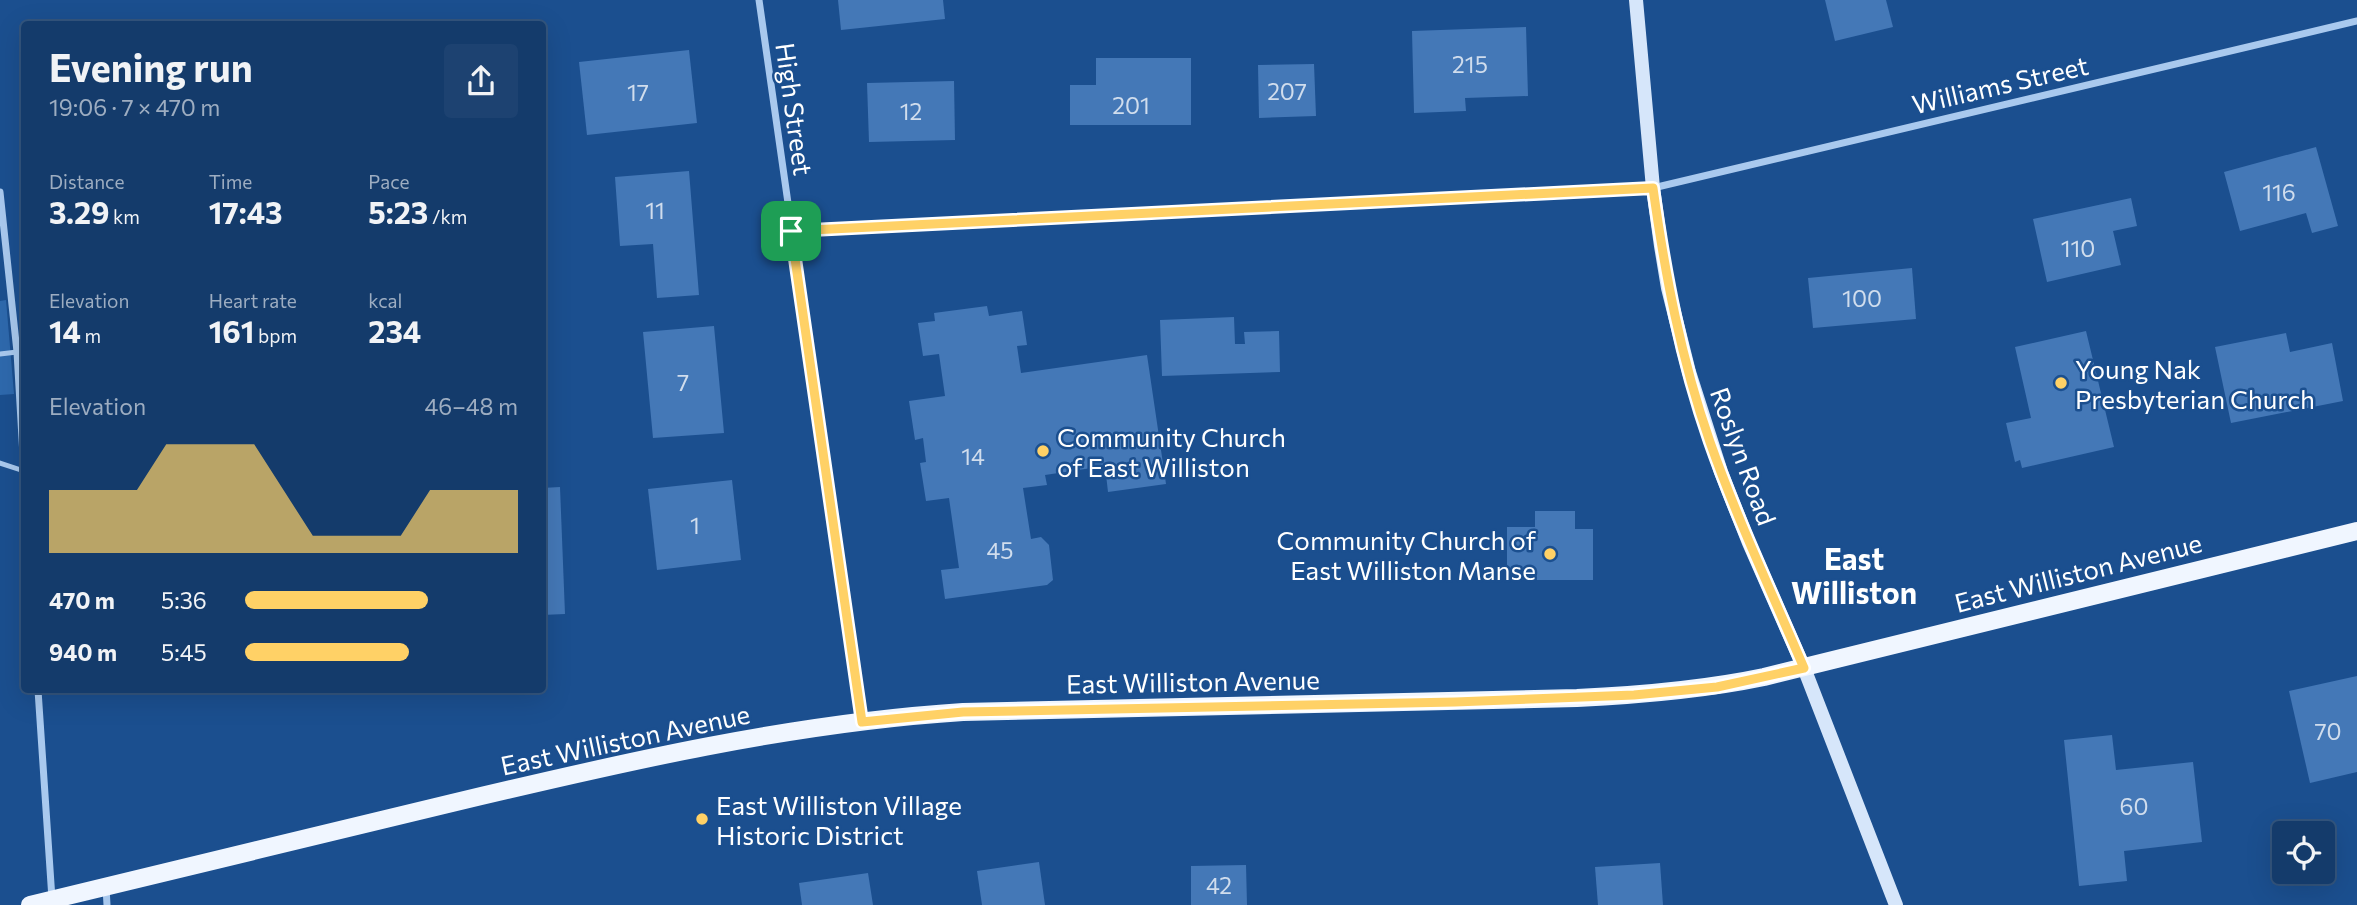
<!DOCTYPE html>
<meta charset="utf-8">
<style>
:root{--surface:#143b6b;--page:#1d4271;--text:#f1f3f6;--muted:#9dadc1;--line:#33557e;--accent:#ffd166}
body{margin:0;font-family:Commissioner,sans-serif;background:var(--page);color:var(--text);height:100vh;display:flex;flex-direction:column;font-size:26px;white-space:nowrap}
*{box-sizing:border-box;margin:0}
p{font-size:23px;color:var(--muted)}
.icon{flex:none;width:38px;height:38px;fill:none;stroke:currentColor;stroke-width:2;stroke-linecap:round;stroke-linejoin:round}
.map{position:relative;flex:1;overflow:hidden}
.details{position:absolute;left:21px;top:21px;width:525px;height:672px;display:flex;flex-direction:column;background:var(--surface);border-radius:7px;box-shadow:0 7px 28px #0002,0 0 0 2px var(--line)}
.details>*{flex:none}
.buttons{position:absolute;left:2272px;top:821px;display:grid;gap:14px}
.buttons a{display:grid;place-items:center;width:63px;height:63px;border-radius:7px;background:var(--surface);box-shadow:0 7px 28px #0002,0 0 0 2px var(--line);font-size:35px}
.pin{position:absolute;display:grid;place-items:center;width:60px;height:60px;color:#fff;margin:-30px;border-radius:14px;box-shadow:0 4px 10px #0006}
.round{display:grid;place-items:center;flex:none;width:74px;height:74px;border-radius:7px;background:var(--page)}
.summary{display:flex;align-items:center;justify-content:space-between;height:119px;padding:0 28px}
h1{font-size:38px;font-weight:700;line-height:52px}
.metrics{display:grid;grid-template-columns:repeat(3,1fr);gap:10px;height:119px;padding:7px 28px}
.metrics div{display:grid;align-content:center}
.metrics b{font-size:30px;font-weight:700}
.metrics small{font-size:19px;font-weight:400}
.metrics p{font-size:19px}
.chart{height:196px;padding:14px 28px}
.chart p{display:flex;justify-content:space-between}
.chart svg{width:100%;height:126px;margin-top:7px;fill:var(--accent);opacity:.7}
ul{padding:0 28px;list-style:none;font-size:23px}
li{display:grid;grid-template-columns:112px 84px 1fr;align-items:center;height:52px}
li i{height:18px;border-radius:9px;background:var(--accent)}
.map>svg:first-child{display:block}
</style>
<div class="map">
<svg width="2357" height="905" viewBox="0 0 2357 905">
<rect width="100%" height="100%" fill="#1b4f8f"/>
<polygon fill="#2e69ad" points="6,300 14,394 0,395 0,301"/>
<g fill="#4478b7">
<polygon points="838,0 943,0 945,19 841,30"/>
<polygon points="1825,0 1886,0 1893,27 1835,41"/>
<polygon points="1526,27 1528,96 1465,98 1466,111 1414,113 1412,31"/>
<polygon points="689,50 697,123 587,135 579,62"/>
<polygon points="1096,58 1191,58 1191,125 1070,125 1070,85 1096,85"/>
<polygon points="1314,64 1316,116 1259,118 1258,65"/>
<polygon points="954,81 955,140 869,142 867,83"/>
<polygon points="2316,147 2338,226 2312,233 2306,213 2240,231 2224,172"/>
<polygon points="689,171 699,295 657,298 653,244 620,246 615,177"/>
<polygon points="2131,198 2137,226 2113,231 2121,265 2047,282 2033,219"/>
<polygon points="1912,268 1916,319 1813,328 1808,278"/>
<polygon points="987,306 989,316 1022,311 1027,345 1017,346 1021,373 1147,355 1166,484 1108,492 1105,466 1045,475 1047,485 1023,488 1031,539 1041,537 1049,545 1053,580 1047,585 945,599 941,570 959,568 949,498 926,501 920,463 926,462 923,438 915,440 909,401 945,396 939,354 923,356 918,323 935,321 934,313"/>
<polygon points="1234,317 1235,344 1245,344 1244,332 1279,331 1280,372 1162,376 1160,320"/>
<polygon points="714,326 724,433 653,438 643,332"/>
<polygon points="2086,331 2114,447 2022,468 2020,460 2015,462 2006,423 2031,418 2015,347"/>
<polygon points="2286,333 2290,352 2332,343 2343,401 2231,423 2215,347"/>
<polygon points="732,480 741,560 657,570 648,489"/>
<polygon points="560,487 565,614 542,615 542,488"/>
<polygon points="1535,511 1575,511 1575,529 1593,529 1593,580 1507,580 1507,527 1535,527"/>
<polygon points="2357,676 2357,772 2310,783 2289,691"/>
<polygon points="2112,735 2116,770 2193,762 2202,842 2124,851 2127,881 2079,886 2064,740"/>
<polygon points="1039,862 1045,905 982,905 977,871"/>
<polygon points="1660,863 1663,905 1598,905 1595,867"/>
<polygon points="1246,865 1247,905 1191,905 1191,866"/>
<polygon points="868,873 873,905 802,905 799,883"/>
</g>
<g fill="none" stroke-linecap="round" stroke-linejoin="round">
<g stroke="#a9c9ee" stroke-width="5">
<polyline points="0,354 17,352"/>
<polyline points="0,463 24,471"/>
</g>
<g stroke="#a9c9ee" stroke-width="7">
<polyline points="759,0 862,721"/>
<polyline points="0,192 17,352 24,473"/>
<polyline points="791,231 1653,188 2357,21"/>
<polyline points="38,690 52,899"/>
<polyline points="106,887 107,905"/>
</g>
<polyline stroke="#d6e6fa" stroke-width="14" points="1636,0 1653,188 1661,246 1668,288 1689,372 1721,472 1749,543 1804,668 1896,905"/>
<path stroke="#f0f6ff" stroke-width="18" d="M30 905C171 871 312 837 452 803 620 763 791 723 963 712L1577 698C1641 695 1702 690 1764 677L2357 531"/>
</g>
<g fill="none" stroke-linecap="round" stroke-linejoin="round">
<defs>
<path id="route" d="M1653 188C1665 274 1681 359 1710 442 1737 519 1772 593 1804 668L1717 687 1634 695 1455 702 963 712 862 722 791 231Z"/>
</defs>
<use href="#route" stroke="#fff" stroke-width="14"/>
<use href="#route" stroke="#ffd166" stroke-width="9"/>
</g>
<g fill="#ffd166" stroke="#1b4f8f" stroke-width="2.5">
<circle cx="2061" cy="383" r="7"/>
<circle cx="1043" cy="451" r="7"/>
<circle cx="1550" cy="554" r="7"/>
<circle cx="702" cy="819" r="7"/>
</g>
<g text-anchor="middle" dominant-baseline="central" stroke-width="5" stroke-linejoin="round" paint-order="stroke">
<g font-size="23" fill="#d0dded">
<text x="1470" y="64">215</text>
<text x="1287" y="91">207</text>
<text x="638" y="92">17</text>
<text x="1131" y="105">201</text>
<text x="911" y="111">12</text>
<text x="2279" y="192">116</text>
<text x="655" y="210">11</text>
<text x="2078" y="248">110</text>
<text x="1862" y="298">100</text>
<text x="683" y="382">7</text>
<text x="973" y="456">14</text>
<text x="695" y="525">1</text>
<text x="1000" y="550">45</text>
<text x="2328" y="731">70</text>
<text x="2134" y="806">60</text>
<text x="1219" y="885">42</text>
</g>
<g font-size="26" fill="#fff" stroke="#1b4f8f">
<text transform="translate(2000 84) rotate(-13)">Williams Street</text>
<text transform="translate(795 109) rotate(82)">High Street</text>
<text transform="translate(1744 456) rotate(70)">Roslyn Road</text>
<text transform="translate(2078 572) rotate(-14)">East Williston Avenue</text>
<text transform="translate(1193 681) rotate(-1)">East Williston Avenue</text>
<text transform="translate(625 739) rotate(-12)">East Williston Avenue</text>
</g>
<g font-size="26" fill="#fff" stroke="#1b4f8f" text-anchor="start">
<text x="2075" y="368">Young Nak<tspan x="2075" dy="30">Presbyterian Church</tspan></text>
<text x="1057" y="436">Community Church<tspan x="1057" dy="30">of East Williston</tspan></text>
<text x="1536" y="539" text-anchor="end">Community Church of<tspan x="1536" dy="30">East Williston Manse</tspan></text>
<text x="716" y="804">East Williston Village<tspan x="716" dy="30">Historic District</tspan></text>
</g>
<g font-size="30" font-weight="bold" fill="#fff" stroke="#1b4f8f">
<text x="1854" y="557">East<tspan x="1854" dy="34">Williston</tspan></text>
</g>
</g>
</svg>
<div class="buttons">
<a><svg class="icon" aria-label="locate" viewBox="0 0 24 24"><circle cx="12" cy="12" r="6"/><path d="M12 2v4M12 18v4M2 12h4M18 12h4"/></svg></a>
</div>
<div class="pin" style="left:791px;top:231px;background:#1e9e55"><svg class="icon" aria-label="arrive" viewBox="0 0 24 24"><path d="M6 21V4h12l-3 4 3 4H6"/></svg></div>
<section class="details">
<div class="summary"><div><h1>Evening run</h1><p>19:06 · 7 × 470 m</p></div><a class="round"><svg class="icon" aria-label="share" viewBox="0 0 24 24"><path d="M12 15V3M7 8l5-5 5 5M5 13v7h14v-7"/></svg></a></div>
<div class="metrics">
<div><p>Distance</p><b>3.29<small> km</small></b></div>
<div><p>Time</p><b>17:43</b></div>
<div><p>Pace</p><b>5:23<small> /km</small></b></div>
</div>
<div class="metrics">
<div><p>Elevation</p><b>14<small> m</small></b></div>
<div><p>Heart rate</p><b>161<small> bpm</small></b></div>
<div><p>kcal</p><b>234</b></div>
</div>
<div class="chart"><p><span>Elevation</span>46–48 m</p>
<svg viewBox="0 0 160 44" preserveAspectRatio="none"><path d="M0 44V22L10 22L20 22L30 22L40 6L50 6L60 6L70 6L80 22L90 38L100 38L110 38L120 38L130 22L140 22L150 22L160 22V44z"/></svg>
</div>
<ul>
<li><b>470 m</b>5:36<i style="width:67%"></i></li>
<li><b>940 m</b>5:45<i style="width:60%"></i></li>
</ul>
</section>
</div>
